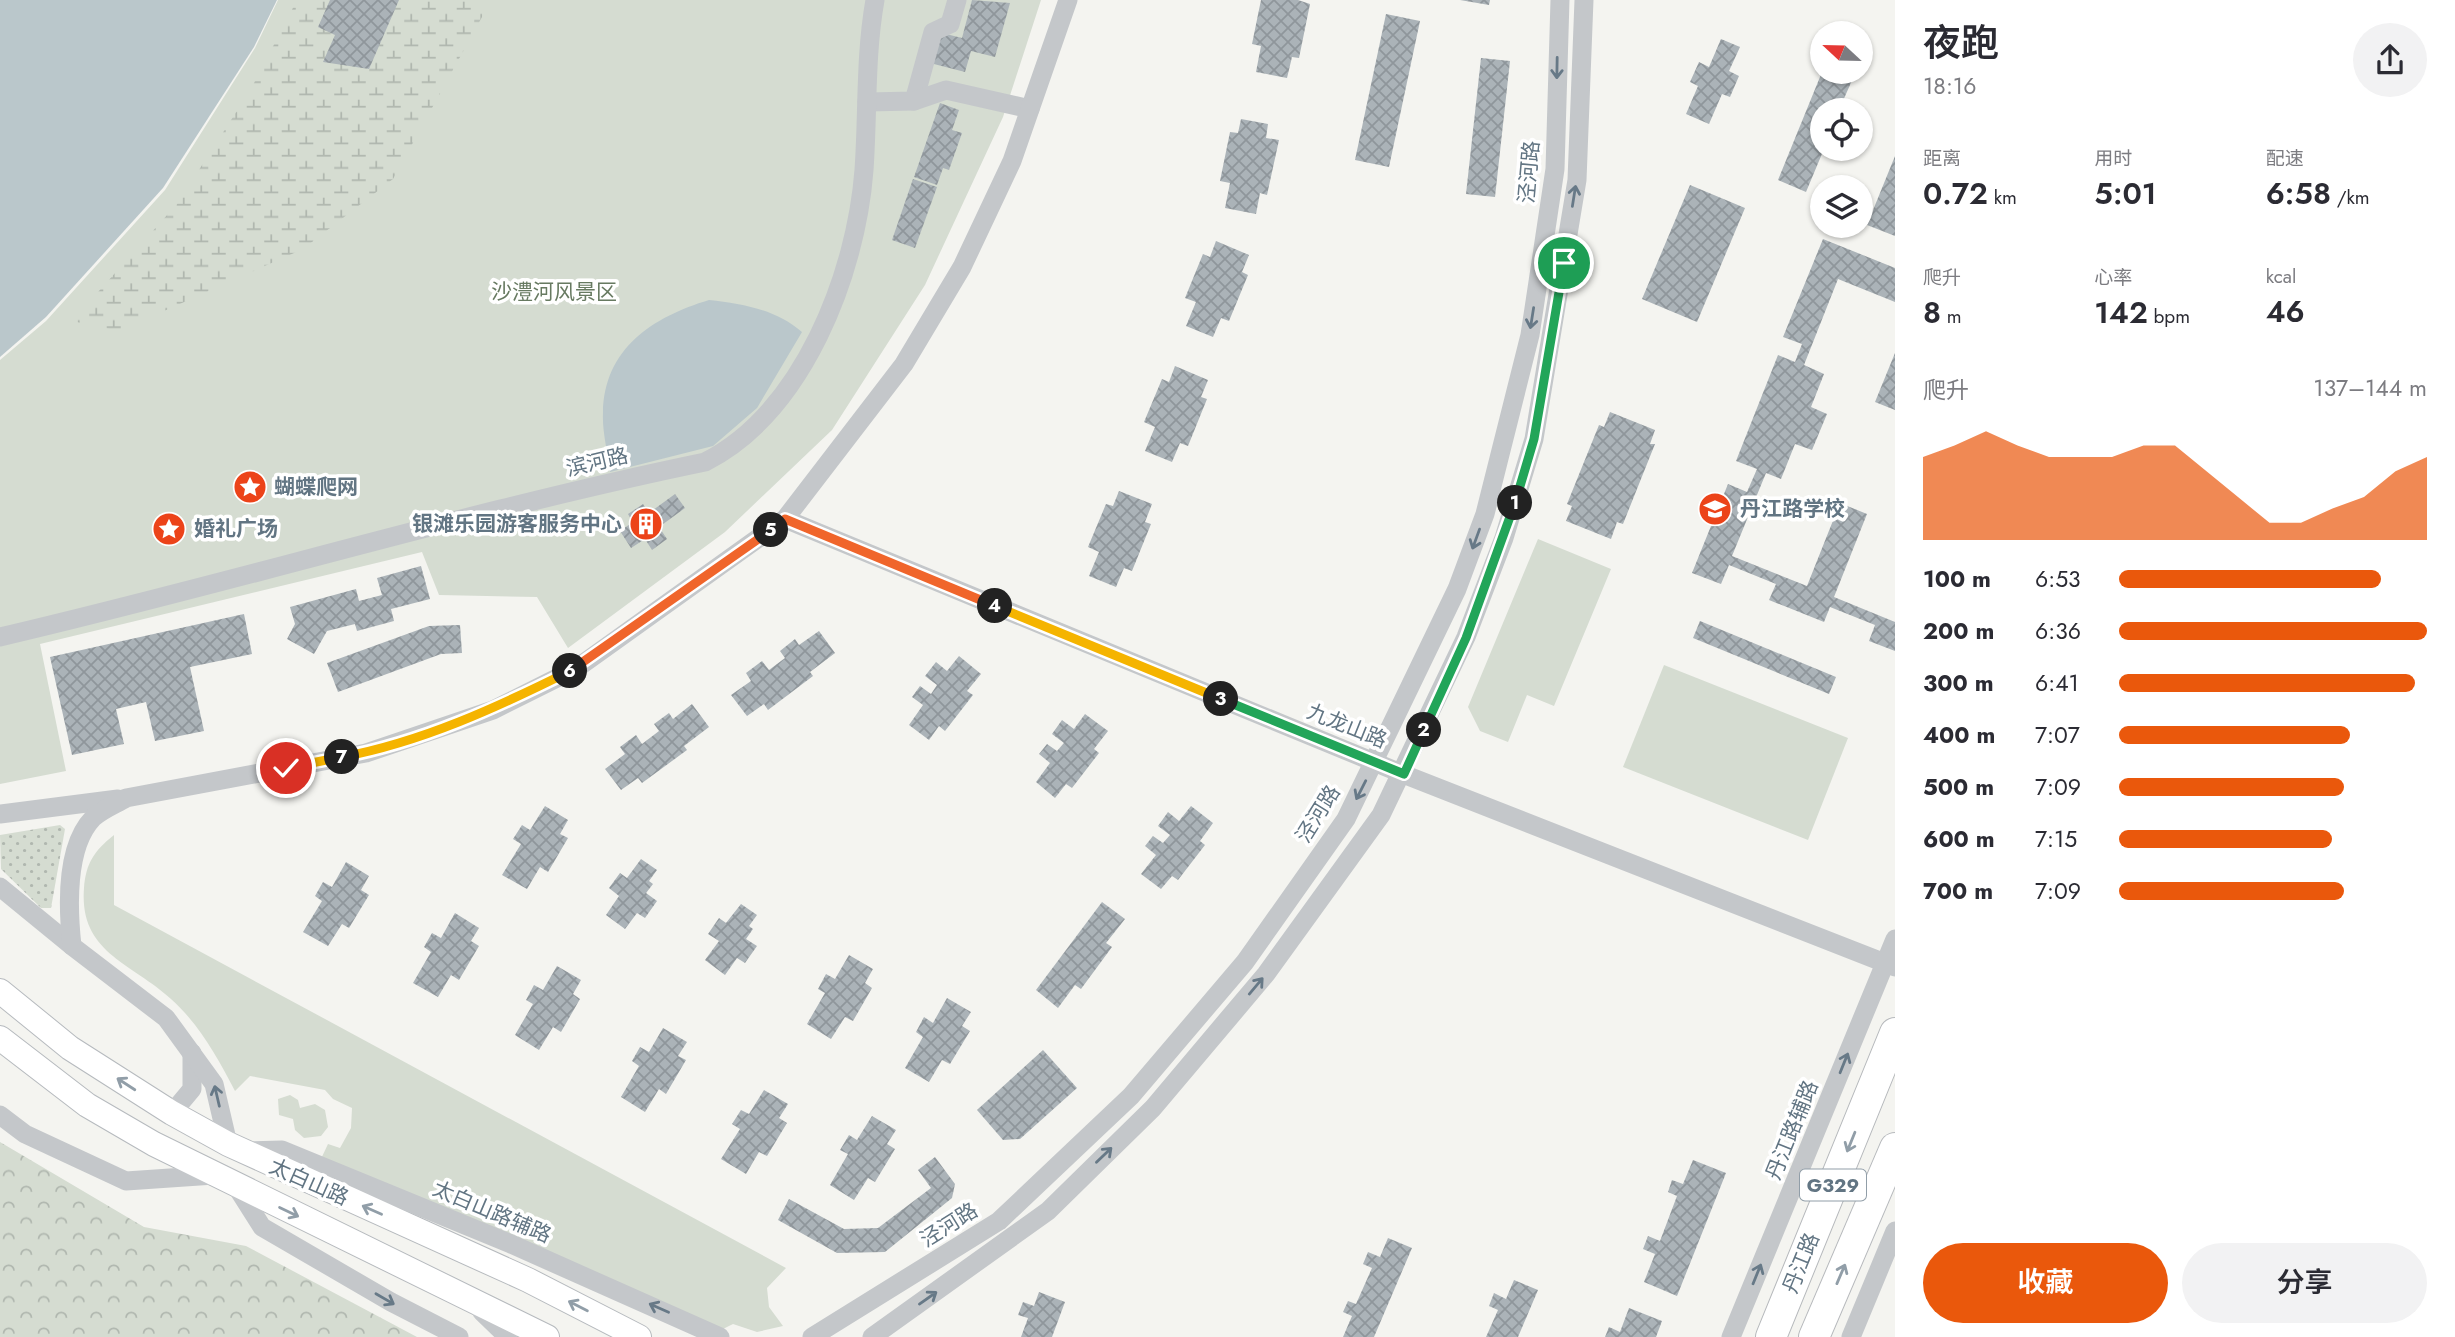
<!DOCTYPE html>
<html lang="zh">
<meta charset="utf-8">
<style>
:root{--surface:#fff;--page:#f2f2f3;--text:#2b2b33;--muted:#7c7c81;--accent:#ea580c}
body{margin:0;font-family:Jost,"Noto Sans SC",sans-serif;background:var(--page);color:var(--text);height:100vh;display:flex;flex-direction:column;font-size:26px;white-space:nowrap}
*{box-sizing:border-box;margin:0}
p{font-size:23px;color:var(--muted)}
.icon{flex:none;width:38px;height:38px;fill:none;stroke:currentColor;stroke-width:2;stroke-linecap:round;stroke-linejoin:round}
.map{position:relative;flex:1;overflow:hidden}
.side{display:flex;flex-direction:column;background:var(--surface);width:560px}
.side>*{flex:none}
.needle{width:46px;rotate:292deg}
.controls{position:absolute;left:1810px;top:21px;display:grid;gap:14px}
.controls a{display:grid;place-items:center;width:63px;height:63px;border-radius:50%;background:var(--surface);box-shadow:0 2px 5px #0004;font-size:35px}
.pin{position:absolute;display:grid;place-items:center;width:60px;height:60px;color:#fff;margin:-30px;border:4px solid #fff;border-radius:50%;box-shadow:0 2px 7px #0007}
.km{position:absolute;width:35px;height:35px;margin:-18px;border-radius:50%;background:#222;color:#fff;font-size:19px;line-height:35px;text-align:center}
.round{display:grid;place-items:center;flex:none;width:74px;height:74px;border-radius:37px;background:var(--page)}
.headline{display:flex;align-items:center;justify-content:space-between;height:119px;padding:0 28px}
h1{font-size:38px;font-weight:600;line-height:52px}
.stats{display:grid;grid-template-columns:repeat(3,1fr);gap:10px;height:119px;padding:7px 28px}
.stats div{display:grid;align-content:center}
.stats b{font-size:30px;font-weight:600}
.stats small{font-size:19px;font-weight:400}
.stats p{font-size:19px}
.chart{height:196px;padding:14px 28px}
.chart p{display:flex;justify-content:space-between}
.chart svg{width:100%;height:126px;margin-top:7px;fill:var(--accent);opacity:.7}
.action{display:flex;gap:14px;margin-top:auto;padding:14px 28px}
.action a{flex:1;height:80px;border-radius:42px;background:var(--accent);color:#fff;font-size:28px;font-weight:600;line-height:80px;text-align:center}
.action a+a{background:var(--page);color:var(--text)}
ul{padding:0 28px;list-style:none;font-size:23px}
li{display:grid;grid-template-columns:112px 84px 1fr;align-items:center;height:52px}
li i{height:18px;border-radius:9px;background:var(--accent)}
main{display:flex;flex:1;min-height:0}
.map>svg:first-child{display:block}
</style>
<main>
<div class="map">
<svg width="1895" height="1337" viewBox="0 0 1895 1337">
<defs>
<pattern id="forest-crowns" width="20" height="18" patternUnits="userSpaceOnUse" patternTransform="scale(1.75)"><rect width="20" height="18" fill="#d5dcd1"/><path d="M2 6a3 3 0 1 1 6 0M12 15a3 3 0 1 1 6 0" fill="none" stroke="#b0b7af"/></pattern>
<pattern id="wetland-marsh" width="20" height="14" patternUnits="userSpaceOnUse" patternTransform="scale(1.75)"><rect width="20" height="14" fill="#d5dcd1"/><path d="M1 5h8M5 5V1M11 12h8M15 12V8" fill="none" stroke="#b0b7af"/></pattern>
<pattern id="garden-dots" width="8" height="8" patternUnits="userSpaceOnUse" patternTransform="scale(1.75)"><rect width="8" height="8" fill="#d5dcd1"/><path d="M2 2h.1M6 6h.1" fill="none" stroke="#b0b7af" stroke-width="1.8" stroke-linecap="round"/></pattern>
<pattern id="building-cross-hatch" width="8" height="8" patternUnits="userSpaceOnUse" patternTransform="scale(1.75)"><rect width="8" height="8" fill="#abb3b8"/><path d="M0 0l8 8M0 8l8-8" fill="none" stroke="#8f969b"/></pattern>
</defs>
<rect width="100%" height="100%" fill="#f4f4f0"/>
<g fill="#d5dcd1">
<polygon points="278,0 1041,0 1003,117 925,285 832,430 725,532 568,648 537,597 439,595 422,552 40,644 66,771 0,784 0,360 46,321 165,190 255,48"/>
<polygon points="1538,539 1611,569 1554,706 1527,695 1508,742 1480,731 1468,707"/>
<polygon points="1664,665 1848,738 1808,840 1623,767"/>
<path d="M114 835V905L786 1268 767 1288 769 1307 783 1326 757 1332 733 1324 721 1330 320 1161 328 1144 340 1148 351 1128 352 1108 333 1099 325 1090 250 1076 235 1091C218 1058 199 1024 171 999 131 962 79 953 84 888 86 863 94 851 114 835Z"/>
<polygon points="290,1095 298,1100 300,1108 315,1104 325,1110 328,1127 321,1136 304,1138 295,1130 293,1119 279,1115 278,1099"/>
</g>
<polygon fill="url(#forest-crowns)" points="0,1142 144,1227 246,1246 417,1337 0,1337"/>
<polygon fill="url(#wetland-marsh)" points="297,0 484,0 482,17 393,179 303,249 119,331 72,321 177,204 251,89"/>
<polygon fill="url(#garden-dots)" points="60,825 65,829 51,908 41,908 1,869 0,835"/>
<g fill="#bac7cb">
<polygon points="0,0 277,0 254,47 163,188 46,317 0,357"/>
<path d="M709 300C743 304 775 309 802 332L757 408 713 446 610 472C608 453 602 432 603 413 604 348 653 317 709 300Z"/>
</g>
<g fill="url(#building-cross-hatch)">
<polygon points="330,0 399,0 369,69 323,62 335,35 318,27"/>
<polygon points="972,0 1010,3 995,57 971,51 965,72 930,63 938,32 962,38"/>
<polygon points="1261,0 1298,0 1310,4 1299,58 1292,57 1287,78 1256,72 1261,46 1252,44"/>
<polygon points="1460,0 1490,0 1489,5"/>
<polygon points="1386,14 1420,21 1389,167 1355,160"/>
<polygon points="1721,39 1740,47 1729,71 1739,76 1730,97 1722,94 1709,124 1686,114 1698,86 1690,82 1699,62 1709,67"/>
<polygon points="1481,58 1510,61 1495,197 1466,194"/>
<polygon points="1822,72 1838,72 1853,78 1839,110 1822,110 1824,149 1806,192 1778,180"/>
<polygon points="940,103 959,110 952,130 962,133 949,170 943,168 937,185 914,177"/>
<polygon points="1241,119 1268,124 1266,138 1279,140 1267,195 1260,193 1256,214 1225,208 1230,183 1220,181 1230,132 1238,133"/>
<polygon points="1895,156 1895,236 1867,225"/>
<polygon points="913,179 937,187 915,248 892,240"/>
<polygon points="1690,185 1745,208 1697,322 1642,299"/>
<polygon points="1823,239 1895,268 1895,302 1838,279 1804,365 1824,374 1811,407 1827,414 1812,450 1795,444 1781,479 1766,473 1732,556 1807,586 1840,503 1867,514 1834,597 1895,622 1895,651 1869,641 1875,625 1830,607 1824,622 1769,600 1776,584 1729,565 1721,584 1692,573 1728,484 1747,492 1757,469 1736,461 1778,355 1795,362 1802,344 1783,337"/>
<polygon points="1216,241 1249,255 1242,272 1248,275 1229,321 1221,318 1213,337 1186,326 1196,302 1185,298 1203,254 1210,257"/>
<polygon points="1895,353 1895,410 1875,402"/>
<polygon points="1175,366 1208,380 1201,397 1207,399 1188,446 1180,443 1172,462 1145,451 1155,427 1144,422 1162,379 1169,382"/>
<polygon points="1610,412 1655,430 1650,444 1655,444 1623,524 1617,522 1611,539 1566,521 1572,506 1567,504 1599,425 1604,427"/>
<polygon points="1119,491 1152,504 1145,522 1151,524 1132,571 1124,568 1116,587 1089,576 1099,552 1088,547 1106,504 1113,506"/>
<polygon points="675,494 685,508 659,527 667,539 652,550 645,539 631,548 620,531 633,522 628,514 643,504 649,513"/>
<polygon points="421,566 430,599 391,609 394,621 357,631 355,624 327,631 314,654 287,639 295,624 290,607 356,589 359,601 382,595 377,578"/>
<polygon points="244,614 252,654 190,667 204,731 155,741 146,702 116,709 124,744 72,755 50,657"/>
<polygon points="1700,621 1836,677 1829,694 1693,638"/>
<polygon points="460,625 462,653 441,654 338,692 327,663 429,626"/>
<polygon points="819,631 835,653 810,672 813,676 768,710 764,704 747,716 731,695 751,681 746,673 762,661 769,670 785,658 780,651 795,639 799,645"/>
<polygon points="959,656 981,674 967,691 973,695 945,731 939,726 929,740 909,725 923,705 912,697 920,686 931,694 937,685 925,676 936,662 947,671"/>
<polygon points="692,704 709,727 684,746 687,750 642,783 638,778 621,790 605,769 625,754 620,747 636,735 642,744 659,731 654,724 669,713 673,719"/>
<polygon points="1085,714 1108,731 1094,749 1099,753 1072,788 1066,784 1055,798 1036,782 1050,763 1039,754 1047,744 1057,751 1064,743 1052,734 1062,720 1074,729"/>
<polygon points="545,806 568,820 560,834 568,838 548,872 540,867 527,889 502,875 521,844 513,839 522,825 530,830"/>
<polygon points="1191,806 1213,823 1200,841 1205,845 1178,880 1172,876 1161,889 1141,874 1156,855 1145,846 1153,836 1163,843 1170,835 1158,826 1168,812 1179,821"/>
<polygon points="641,859 657,870 649,881 653,884 646,893 657,901 645,918 637,913 625,929 606,915 619,896 609,888 620,873 627,878"/>
<polygon points="346,862 369,876 361,890 369,895 349,928 342,924 328,946 303,932 322,901 315,896 323,882 332,887"/>
<polygon points="1102,902 1125,919 1106,943 1112,947 1081,989 1075,985 1058,1008 1036,990"/>
<polygon points="741,904 757,915 749,926 753,929 746,939 757,946 745,963 737,958 725,975 705,960 719,941 708,934 719,918 726,923"/>
<polygon points="455,913 479,928 471,941 479,946 459,980 451,975 438,997 413,983 431,952 424,947 432,933 441,938"/>
<polygon points="849,955 873,969 865,983 872,988 853,1021 845,1017 831,1039 807,1024 825,993 818,989 826,974 835,979"/>
<polygon points="557,966 581,980 573,994 580,999 561,1032 553,1027 539,1050 515,1035 533,1004 526,1000 534,985 543,990"/>
<polygon points="947,998 971,1012 962,1026 970,1031 950,1064 942,1060 929,1082 905,1068 923,1037 916,1032 924,1017 933,1023"/>
<polygon points="663,1028 687,1042 678,1056 686,1060 666,1094 659,1089 645,1112 621,1097 639,1066 632,1061 640,1047 649,1052"/>
<polygon points="1043,1050 1077,1088 1020,1139 1003,1140 977,1110"/>
<polygon points="764,1090 788,1104 779,1118 787,1123 767,1156 759,1152 746,1174 721,1159 740,1129 732,1124 741,1110 749,1114"/>
<polygon points="872,1116 896,1130 887,1144 895,1149 875,1182 868,1178 854,1200 830,1185 848,1154 840,1150 849,1135 857,1140"/>
<polygon points="935,1157 955,1184 952,1198 885,1252 837,1253 778,1220 789,1199 844,1229 878,1228 931,1188 918,1170"/>
<polygon points="1693,1160 1726,1173 1677,1296 1644,1282 1655,1254 1643,1249 1648,1236 1660,1241 1677,1196 1668,1192 1672,1180 1683,1184"/>
<polygon points="1388,1238 1412,1248 1374,1337 1343,1337 1352,1316 1343,1312 1348,1301 1356,1304 1372,1268 1363,1264 1368,1252 1380,1257"/>
<polygon points="1514,1280 1538,1290 1518,1337 1486,1337 1498,1310 1489,1306 1494,1293 1506,1299"/>
<polygon points="1039,1292 1065,1302 1052,1337 1021,1337 1028,1318 1018,1315 1023,1302 1034,1306"/>
<polygon points="1629,1308 1662,1321 1656,1337 1605,1337 1609,1327 1620,1332"/>
</g>
<g fill="none" stroke-linecap="round" stroke-linejoin="round">
<defs>
<g id="major">
<polyline points="0,991 70,1048 172,1113 228,1144 528,1280 639,1337"/>
<polyline points="0,1038 87,1105 154,1144 547,1337"/>
</g>
<g id="highway">
<polyline points="1771,1337 1895,1033"/>
<polyline points="1814,1337 1895,1148"/>
</g>
</defs>
<use href="#major" stroke="#b6babe" stroke-width="26"/>
<use href="#highway" stroke="#b6b9bc" stroke-width="32"/>
<g stroke="#c4c7ca" stroke-width="19">
<polyline points="914,101 933,32 950,24 957,0"/>
<polyline points="867,102 914,101 946,90 1030,109"/>
<polyline points="785,519 1403,774 1895,967"/>
<path d="M0 637C236 582 468 511 705 462 803 412 856 275 864 170 868 113 865 56 875 0"/>
<polyline points="0,814 118,799"/>
<polyline points="0,887 72,946"/>
<polyline points="172,1113 192,1089 192,1053"/>
<polyline points="0,1115 25,1134 126,1181 214,1175"/>
<path d="M228 1144 214 1084 166 1018 72 946C68 910 65 847 93 818 101 810 116 804 126 798L366 753 493 710 577 668 785 519 904 364 962 267 1012 161 1068 0"/>
<polyline points="246,1151 282,1150 511,1244 720,1337"/>
<polyline points="236,1186 262,1227 391,1302 459,1337"/>
<polyline points="482,1312 508,1337"/>
<polyline points="812,1337 999,1221 1131,1096 1245,962 1346,819 1457,589 1485,514 1530,335 1555,169 1560,0"/>
<polyline points="872,1337 1048,1211 1153,1108 1266,974 1381,815 1466,637 1504,538 1534,439 1577,180 1584,0"/>
<polyline points="1731,1337 1895,939"/>
<polyline points="1851,1337 1895,1231"/>
</g>
<use href="#major" stroke="#fff" stroke-width="24"/>
<use href="#highway" stroke="#fff" stroke-width="30"/>
</g>
<defs><path id="oneway-shaft" d="M-6 0H5M1.5-3L5.5 0L1.5 3" fill="none" stroke-width="1.6" stroke-linecap="round" stroke-linejoin="round" transform="scale(1.75)"/></defs>
<g stroke="#677987">
<use href="#oneway-shaft" transform="translate(1557 68) rotate(91)"/>
<use href="#oneway-shaft" transform="translate(1574 196) rotate(-81)"/>
<use href="#oneway-shaft" transform="translate(1532 318) rotate(99)"/>
<use href="#oneway-shaft" transform="translate(1476 539) rotate(110)"/>
<use href="#oneway-shaft" transform="translate(1361 790) rotate(117)"/>
<use href="#oneway-shaft" transform="translate(1256 986) rotate(-50)"/>
<use href="#oneway-shaft" transform="translate(1844 1063) rotate(-68)"/>
<use href="#oneway-shaft" transform="translate(217 1096) rotate(-103)"/>
<use href="#oneway-shaft" transform="translate(1104 1155) rotate(-44)"/>
<use href="#oneway-shaft" transform="translate(1757 1274) rotate(-68)"/>
<use href="#oneway-shaft" transform="translate(928 1298) rotate(-35)"/>
<use href="#oneway-shaft" transform="translate(385 1299) rotate(30)"/>
<use href="#oneway-shaft" transform="translate(659 1308) rotate(-156)"/>
</g>
<g stroke="#919ea8">
<use href="#oneway-shaft" transform="translate(126 1084) rotate(-147)"/>
<use href="#oneway-shaft" transform="translate(1851 1142) rotate(112)"/>
<use href="#oneway-shaft" transform="translate(372 1210) rotate(-156)"/>
<use href="#oneway-shaft" transform="translate(289 1212) rotate(26)"/>
<use href="#oneway-shaft" transform="translate(1841 1274) rotate(-67)"/>
<use href="#oneway-shaft" transform="translate(578 1306) rotate(-153)"/>
</g>
<g fill="none" stroke-linecap="round" stroke-linejoin="round">
<defs>
<polyline id="split-1" points="1515,503 1534,439 1564,263"/>
<polyline id="split-2" points="1424,730 1466,638 1515,503"/>
<polyline id="split-3" points="1221,699 1404,774 1424,730"/>
<polyline id="split-4" points="995,606 1221,699"/>
<polyline id="split-5" points="771,530 785,519 995,606"/>
<polyline id="split-6" points="570,671 771,530"/>
<path id="split-7" d="M342 757C422 742 498 707 570 671"/>
<polyline id="split-8" points="286,768 342,757"/>
</defs>
<use href="#split-1" stroke="#fff" stroke-width="14"/>
<use href="#split-2" stroke="#fff" stroke-width="14"/>
<use href="#split-3" stroke="#fff" stroke-width="14"/>
<use href="#split-4" stroke="#fff" stroke-width="14"/>
<use href="#split-5" stroke="#fff" stroke-width="14"/>
<use href="#split-6" stroke="#fff" stroke-width="14"/>
<use href="#split-7" stroke="#fff" stroke-width="14"/>
<use href="#split-8" stroke="#fff" stroke-width="14"/>
<use href="#split-1" stroke="#22a559" stroke-width="9"/>
<use href="#split-2" stroke="#22a559" stroke-width="9"/>
<use href="#split-3" stroke="#22a559" stroke-width="9"/>
<use href="#split-4" stroke="#f5b400" stroke-width="9"/>
<use href="#split-5" stroke="#f0652b" stroke-width="9"/>
<use href="#split-6" stroke="#f0652b" stroke-width="9"/>
<use href="#split-7" stroke="#f5b400" stroke-width="9"/>
<use href="#split-8" stroke="#f5b400" stroke-width="9"/>
</g>
<defs>
<symbol id="sight-disc" viewBox="-11 -11 22 22"><circle r="9.5" fill="#ec4319" stroke="#fff"/><path d="M0-6L1.8-2.2L6-1.7L2.9 1.2L3.7 5.4L0 3.3L-3.7 5.4L-2.9 1.2L-6-1.7L-1.8-2.2Z" fill="#fff"/></symbol>
<symbol id="school-disc" viewBox="-11 -11 22 22"><circle r="9.5" fill="#ec4319" stroke="#fff"/><path d="M0-5L7-2L0 1L-7-2ZM-4 1L0 2.5L4 1V4Q0 6-4 4Z" fill="#fff"/></symbol>
<symbol id="building-disc" viewBox="-11 -11 22 22"><circle r="9.5" fill="#ec4319" stroke="#fff"/><path d="M-4-6H4V6H1V3H-1V6H-4ZM-2.5-4.3h1.7v1.8h-1.7ZM.8-4.3h1.7v1.8H.8ZM-2.5-1h1.7V.8h-1.7ZM.8-1h1.7V.8H.8Z" fill="#fff"/></symbol>
</defs>
<g fill-rule="evenodd">
<use href="#sight-disc" x="231" y="468" width="38" height="38"/>
<use href="#school-disc" x="1696" y="490" width="38" height="38"/>
<use href="#building-disc" x="627" y="505" width="38" height="38"/>
<use href="#sight-disc" x="150" y="510" width="38" height="38"/>
</g>
<g text-anchor="middle" dominant-baseline="central" stroke-width="7" stroke-linejoin="round" paint-order="stroke">
<rect fill="#fff" stroke="#919ea8" stroke-width="2" x="1800" y="1169.5" width="66" height="31" rx="5"/>
<g font-size="19" font-weight="bold" fill="#627583">
<text x="1833" y="1185">G329</text>
</g>
<g font-size="21" fill="#627583" stroke="#fff">
<text transform="translate(1529 172) rotate(-85)">泾河路</text>
<text transform="translate(597 462) rotate(-13)">滨河路</text>
<text transform="translate(1347 726) rotate(22)">九龙山路</text>
<text transform="translate(1318 814) rotate(-58)">泾河路</text>
<text transform="translate(1792 1130) rotate(-68)">丹江路辅路</text>
<text transform="translate(309 1182) rotate(24)">太白山路</text>
<text transform="translate(492 1212) rotate(23)">太白山路辅路</text>
<text transform="translate(949 1225) rotate(-32)">泾河路</text>
<text transform="translate(1801 1263) rotate(-68)">丹江路</text>
</g>
<g font-size="21" fill="#677a61" stroke="#fff">
<text x="554" y="292">沙澧河风景区</text>
</g>
<g font-size="21" font-weight="bold" fill="#627583" stroke="#fff" text-anchor="start">
<text x="274" y="487">蝴蝶爬网</text>
<text x="1740" y="509">丹江路学校</text>
<text x="622" y="524" text-anchor="end">银滩乐园游客服务中心</text>
<text x="194" y="529">婚礼广场</text>
</g>
</g>
</svg>
<div class="controls">
<a><svg class="needle" viewBox="-14 -14 28 28"><path d="M0-13l5 13h-10z" fill="#e53935"/><path d="M0 13l5-13h-10z" fill="#7c7c81"/></svg></a>
<a><svg class="icon" aria-label="locate" viewBox="0 0 24 24"><circle cx="12" cy="12" r="6"/><path d="M12 2v4M12 18v4M2 12h4M18 12h4"/></svg></a>
<a><svg class="icon" aria-label="layers" viewBox="0 0 24 24"><path d="M12 4l9 5-9 5-9-5zM3 14l9 5 9-5"/></svg></a>
</div>
<div class="pin" style="left:1564px;top:263px;background:#1e9e55"><svg class="icon" aria-label="arrive" viewBox="0 0 24 24"><path d="M6 21V4h12l-3 4 3 4H6"/></svg></div>
<div class="pin" style="left:286px;top:768px;background:#d93025"><svg class="icon" aria-label="check" viewBox="0 0 24 24"><path d="M5 12l5 5 9-10"/></svg></div>
<b class="km" style="left:1515px;top:503px">1</b>
<b class="km" style="left:1424px;top:730px">2</b>
<b class="km" style="left:1221px;top:699px">3</b>
<b class="km" style="left:995px;top:606px">4</b>
<b class="km" style="left:771px;top:530px">5</b>
<b class="km" style="left:570px;top:671px">6</b>
<b class="km" style="left:342px;top:757px">7</b>
</div>
<section class="side">
<div class="headline"><div><h1>夜跑</h1><p>18:16</p></div><a class="round"><svg class="icon" aria-label="share" viewBox="0 0 24 24"><path d="M12 15V3M7 8l5-5 5 5M5 13v7h14v-7"/></svg></a></div>
<div class="stats">
<div><p>距离</p><b>0.72<small> km</small></b></div>
<div><p>用时</p><b>5:01</b></div>
<div><p>配速</p><b>6:58<small> /km</small></b></div>
</div>
<div class="stats">
<div><p>爬升</p><b>8<small> m</small></b></div>
<div><p>心率</p><b>142<small> bpm</small></b></div>
<div><p>kcal</p><b>46</b></div>
</div>
<div class="chart"><p><span>爬升</span>137–144 m</p>
<svg viewBox="0 0 160 44" preserveAspectRatio="none"><path d="M0 44V15L10 11L20 6L30 11L40 15L50 15L60 15L70 11L80 11L90 20L100 29L110 38L120 38L130 33L140 29L150 20L160 15V44z"/></svg>
</div>
<ul>
<li><b>100 m</b>6:53<i style="width:85%"></i></li>
<li><b>200 m</b>6:36<i style="width:100%"></i></li>
<li><b>300 m</b>6:41<i style="width:96%"></i></li>
<li><b>400 m</b>7:07<i style="width:75%"></i></li>
<li><b>500 m</b>7:09<i style="width:73%"></i></li>
<li><b>600 m</b>7:15<i style="width:69%"></i></li>
<li><b>700 m</b>7:09<i style="width:73%"></i></li>
</ul>
<div class="action"><a>收藏</a><a>分享</a></div>
</section>
</main>
